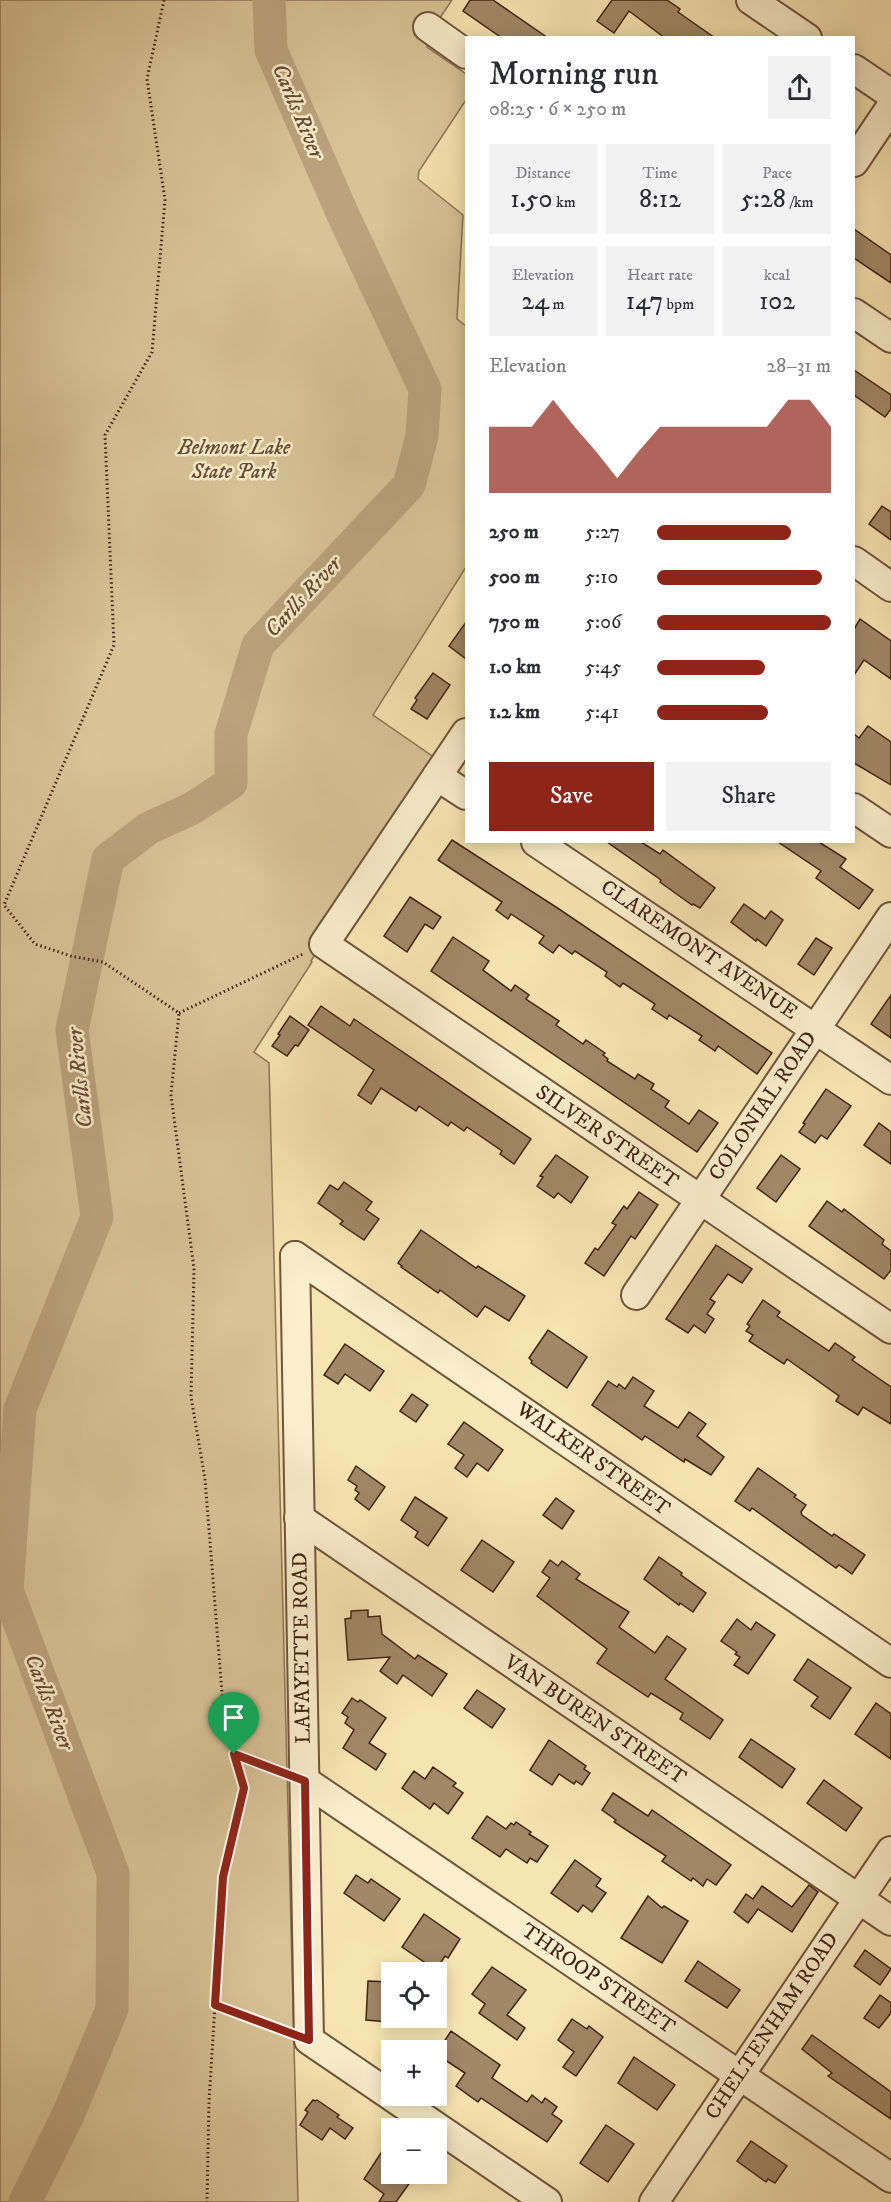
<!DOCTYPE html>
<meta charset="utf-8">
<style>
:root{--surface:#fff;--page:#f2f2f3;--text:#2b2b33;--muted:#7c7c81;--accent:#8f2418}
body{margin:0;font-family:"IM FELL DW Pica",serif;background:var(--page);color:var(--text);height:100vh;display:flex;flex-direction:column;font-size:22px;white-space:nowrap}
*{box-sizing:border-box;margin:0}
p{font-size:20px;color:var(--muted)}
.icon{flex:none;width:33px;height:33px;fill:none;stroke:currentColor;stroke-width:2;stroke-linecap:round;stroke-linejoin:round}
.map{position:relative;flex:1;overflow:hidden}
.panel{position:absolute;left:465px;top:36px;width:390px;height:807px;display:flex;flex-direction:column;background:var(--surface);border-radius:0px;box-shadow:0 3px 15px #0003}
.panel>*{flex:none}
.controls{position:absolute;left:381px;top:1962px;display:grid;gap:12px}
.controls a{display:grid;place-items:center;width:66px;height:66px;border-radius:0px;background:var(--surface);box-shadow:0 3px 15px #0003;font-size:30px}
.pin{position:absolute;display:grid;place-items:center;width:51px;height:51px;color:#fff;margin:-62px -26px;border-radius:50% 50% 50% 0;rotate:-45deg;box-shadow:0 0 6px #0007}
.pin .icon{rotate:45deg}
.round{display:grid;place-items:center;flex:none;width:63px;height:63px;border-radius:0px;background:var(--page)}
.headline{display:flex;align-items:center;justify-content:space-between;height:102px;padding:0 24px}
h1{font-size:33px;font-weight:600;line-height:45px}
.metrics{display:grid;grid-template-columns:repeat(3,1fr);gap:9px;height:102px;padding:6px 24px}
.metrics div{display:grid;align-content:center;border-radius:0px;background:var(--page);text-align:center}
.metrics b{font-size:26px;font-weight:600}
.metrics small{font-size:16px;font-weight:400}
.metrics p{font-size:16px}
.chart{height:168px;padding:12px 24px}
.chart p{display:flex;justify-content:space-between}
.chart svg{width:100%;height:108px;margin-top:6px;fill:var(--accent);opacity:.7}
.primary-button{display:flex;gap:12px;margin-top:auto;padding:12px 24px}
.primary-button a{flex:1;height:69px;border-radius:0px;background:var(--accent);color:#fff;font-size:24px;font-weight:600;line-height:69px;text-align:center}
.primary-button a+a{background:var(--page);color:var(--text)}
ul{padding:0 24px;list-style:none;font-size:20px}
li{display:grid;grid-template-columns:96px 72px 1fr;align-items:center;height:45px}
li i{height:15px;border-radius:8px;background:var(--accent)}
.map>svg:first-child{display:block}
</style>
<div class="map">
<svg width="891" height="2202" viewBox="0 0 891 2202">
<rect width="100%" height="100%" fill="#f7e5b1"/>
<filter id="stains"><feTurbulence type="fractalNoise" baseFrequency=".00333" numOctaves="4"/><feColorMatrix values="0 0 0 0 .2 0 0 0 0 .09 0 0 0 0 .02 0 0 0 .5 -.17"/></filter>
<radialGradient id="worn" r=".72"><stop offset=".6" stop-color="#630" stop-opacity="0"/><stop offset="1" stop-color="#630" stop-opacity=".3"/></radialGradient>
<polygon fill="#d8c497" stroke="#8e7457" stroke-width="1.5" points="0,0 452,0 427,37 427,47 466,74 466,100 419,171 418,179 463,215 457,319 466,326 466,567 373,715 438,760 311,961 312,962 254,1052 269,1063 298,2202 0,2202"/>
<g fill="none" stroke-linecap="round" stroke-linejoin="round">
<polyline stroke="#baa37d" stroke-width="33" points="25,2202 69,2113 112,2009 113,1873 7,1590 20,1409 97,1217 72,1030 108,859 149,828 191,809 231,783 231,734 258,645 409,485 422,436 425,389 344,217 271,50 269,0"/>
</g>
<g fill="#a18867" stroke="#432317" stroke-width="1.5">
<polygon points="470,0 493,0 548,38 502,38 463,11"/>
<polygon points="612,0 667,0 680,9 678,12 715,38 665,38 629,11 614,33 597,21"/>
<polygon points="854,229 891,255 891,283 854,258"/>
<polygon points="854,370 891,395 891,409 885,417 854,395"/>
<polygon points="882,506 891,512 891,540 869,524"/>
<polygon points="860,619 891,641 891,679 864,660 854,675 854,629"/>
<polygon points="466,622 466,659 449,646"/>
<polygon points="433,673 450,685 427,719 411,709 417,700 415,698"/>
<polygon points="868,726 891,742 891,785 854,763 854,734 859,738"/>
<polygon points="452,840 556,907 772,1053 757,1074 718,1046 715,1051 699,1040 702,1036 669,1015 667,1019 652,1009 655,1004 623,983 620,987 605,976 607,972 575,951 572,954 559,945 553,953 539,943 544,936 511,914 508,919 496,910 502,902 438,860"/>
<polygon points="607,842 641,842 660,854 663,850 715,888 700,908 693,904 692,905 660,882 661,880"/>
<polygon points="778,842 819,842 846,859 840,867 873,890 859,909 816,878 821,871"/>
<polygon points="410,897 441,917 433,929 425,924 407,952 384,936"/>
<polygon points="744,904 765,919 771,911 783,920 766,946 757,939 756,941 731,922"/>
<polygon points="453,937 489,961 483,970 511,991 515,985 529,995 526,999 559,1021 556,1025 583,1044 586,1040 605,1053 603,1055 608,1059 607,1061 635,1079 638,1074 654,1084 651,1089 669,1101 665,1107 689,1124 699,1110 718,1123 697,1152 431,971"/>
<polygon points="816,938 832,948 814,975 798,964"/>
<polygon points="891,995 891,1038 871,1024"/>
<polygon points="321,1006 350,1026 354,1019 531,1139 514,1164 500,1154 502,1151 467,1127 464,1131 451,1122 448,1126 419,1106 416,1111 381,1088 371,1104 358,1095 374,1070 308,1025"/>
<polygon points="290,1016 309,1030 298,1046 295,1045 287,1056 272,1046 280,1035 278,1034"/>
<polygon points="826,1089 851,1106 827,1139 821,1135 815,1143 799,1132 805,1124 803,1123"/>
<polygon points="879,1123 891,1132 891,1164 864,1145"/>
<polygon points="556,1155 588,1177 571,1203 558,1193 554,1198 537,1186 543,1177 540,1176"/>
<polygon points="781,1155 800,1169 776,1202 757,1188"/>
<polygon points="344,1182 372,1202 366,1210 379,1219 364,1240 340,1224 343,1221 318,1203 330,1185 338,1190"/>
<polygon points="639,1192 658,1205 635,1239 631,1236 604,1276 585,1263 595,1248 598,1250 616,1225 612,1223 624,1206 627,1209"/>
<polygon points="827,1201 842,1212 844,1209 884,1240 882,1244 891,1251 891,1270 884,1279 809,1226"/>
<polygon points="421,1230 476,1268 478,1266 525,1296 509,1321 485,1306 477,1317 440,1290 438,1293 401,1267 402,1266 398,1263"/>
<polygon points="716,1245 752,1269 742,1283 728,1274 710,1299 715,1302 707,1314 714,1319 705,1333 694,1325 688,1333 666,1319"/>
<polygon points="763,1300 780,1312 777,1316 829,1351 835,1343 855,1357 852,1360 891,1387 891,1424 863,1407 858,1415 836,1401 839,1396 787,1359 784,1364 749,1341 753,1335 746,1331 750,1326 747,1324"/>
<polygon points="548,1330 587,1357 567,1388 531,1363 532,1361 529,1358"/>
<polygon points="345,1344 384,1371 370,1391 345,1374 338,1384 324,1375"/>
<polygon points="633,1377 654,1391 644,1406 678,1428 689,1412 706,1424 697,1436 724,1457 711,1475 685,1459 684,1462 645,1436 642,1440 592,1405 608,1381 617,1387 619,1384 625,1389"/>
<polygon points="412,1394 428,1405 416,1422 400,1411"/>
<polygon points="464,1422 503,1450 488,1471 477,1463 467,1477 455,1468 464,1455 448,1444"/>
<polygon points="356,1466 385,1487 369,1510 355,1499 359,1493 355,1490 357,1486 348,1480"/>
<polygon points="758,1468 796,1495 794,1497 806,1505 801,1512 802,1515 832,1536 834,1534 865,1555 852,1574 839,1565 836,1568 752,1508 750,1511 735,1501"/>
<polygon points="415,1497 447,1518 428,1546 415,1537 418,1532 401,1520"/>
<polygon points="556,1498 574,1511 562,1529 543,1515"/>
<polygon points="482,1540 514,1562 493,1592 461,1570"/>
<polygon points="659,1557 682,1573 681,1575 706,1593 693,1612 680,1603 679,1605 644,1579"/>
<polygon points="550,1560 558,1566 562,1561 580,1574 576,1579 629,1612 619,1627 655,1653 667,1636 686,1649 665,1679 723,1720 710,1739 680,1719 683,1713 651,1693 648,1697 597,1663 607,1649 537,1596 550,1578 542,1572"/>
<polygon points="368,1610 368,1617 380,1616 382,1634 415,1659 418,1655 447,1674 432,1696 403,1675 397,1684 380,1671 390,1657 348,1660 345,1619 351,1618 351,1611"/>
<polygon points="737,1619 751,1630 756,1622 775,1635 748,1674 734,1665 740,1657 735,1654 737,1652 721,1641"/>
<polygon points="808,1659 851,1688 830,1719 811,1706 818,1697 794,1680"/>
<polygon points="477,1690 505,1709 492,1728 464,1708"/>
<polygon points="352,1698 358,1702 360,1700 386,1718 369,1743 386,1754 376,1770 343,1748 354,1730 345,1723 348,1717 342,1713"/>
<polygon points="876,1703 891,1714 891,1759 855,1734"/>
<polygon points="751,1739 795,1769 782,1788 739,1757"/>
<polygon points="549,1740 586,1766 584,1769 590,1773 582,1785 576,1781 574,1784 559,1774 552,1785 530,1770"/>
<polygon points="433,1767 456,1783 453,1786 463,1793 448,1814 434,1803 430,1809 402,1788 414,1771 425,1779"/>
<polygon points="824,1780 862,1808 846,1831 807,1803"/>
<polygon points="613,1793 648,1816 652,1810 731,1865 716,1885 707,1879 703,1886 693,1878 691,1881 662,1861 666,1856 614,1822 616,1820 602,1810"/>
<polygon points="487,1816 506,1829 511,1823 514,1825 516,1822 531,1832 529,1834 548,1846 537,1862 530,1858 527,1863 506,1849 500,1857 472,1838"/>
<polygon points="575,1860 601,1879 596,1886 606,1893 592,1912 583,1905 578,1912 551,1893"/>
<polygon points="356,1875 368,1883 371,1879 400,1899 384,1921 344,1893"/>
<polygon points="809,1885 818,1892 792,1932 758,1909 748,1923 734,1912 746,1894 753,1899 762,1886 792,1907"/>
<polygon points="648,1896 662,1908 664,1906 688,1921 662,1963 621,1938"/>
<polygon points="424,1914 460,1939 448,1958 445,1956 436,1970 402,1947"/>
<polygon points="865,1950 891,1969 880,1985 854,1966"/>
<polygon points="698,1961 740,1990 727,2008 685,1981"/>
<polygon points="492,1967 526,1990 507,2015 525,2028 517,2040 479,2013 485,2004 472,1994"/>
<polygon points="368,1981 391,1982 388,2022 366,2020"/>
<polygon points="880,1995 891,2003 891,2013 879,2028 864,2018"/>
<polygon points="572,2019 587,2029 589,2026 603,2037 576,2076 563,2067 574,2052 558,2040"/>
<polygon points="451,2031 500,2065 492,2078 527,2102 532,2095 542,2103 545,2098 557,2107 552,2114 562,2121 547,2142 481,2098 478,2102 456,2086 465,2073 436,2054"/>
<polygon points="812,2035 891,2092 891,2119 828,2076 832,2073 802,2049"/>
<polygon points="634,2057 675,2085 657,2110 618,2083"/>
<polygon points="313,2100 315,2101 317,2100 339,2115 337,2117 353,2128 345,2139 330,2128 322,2140 300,2125 308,2112 305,2110"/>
<polygon points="606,2125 634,2144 608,2182 580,2163"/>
<polygon points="392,2136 392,2174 416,2174 396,2202 379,2202 384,2194 364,2179"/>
<polygon points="751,2141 787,2166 775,2183 768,2179 766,2182 737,2161"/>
</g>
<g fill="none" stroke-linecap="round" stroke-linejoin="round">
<defs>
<g id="minor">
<polyline points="751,0 807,38"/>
<polyline points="428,27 466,54"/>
<polyline points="854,69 891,94"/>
<polyline points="854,162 891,107"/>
<polyline points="854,313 891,338"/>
<polyline points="854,561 891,587"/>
<polyline points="466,733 324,944 891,1329"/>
<polyline points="437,776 466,795"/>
<polyline points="854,808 891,833"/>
<polyline points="536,842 891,1080"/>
<polyline points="295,1256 309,2040 547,2202"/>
<polyline points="295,1256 891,1663"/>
<polyline points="636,1295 891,917"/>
<polyline points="299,1518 891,1921"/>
<polyline points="305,1781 891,2178"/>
<polyline points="654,2202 891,1851"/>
</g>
</defs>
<use href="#minor" stroke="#70543e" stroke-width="32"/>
<g stroke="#432317" stroke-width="3" stroke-dasharray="1.5 3" stroke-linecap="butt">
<polyline points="164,0 147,79 165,200 152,352 105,435 114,645 4,905 35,944 71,956 103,962 179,1013 171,1095 194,1269 191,1397 205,1479 224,1718 244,1788 223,1877 209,2101 207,2202"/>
<polyline points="179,1013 303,954"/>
<polyline points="234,1754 281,1772"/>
<polyline points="215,2005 285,2031"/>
</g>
<use href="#minor" stroke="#faeecc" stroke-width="28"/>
</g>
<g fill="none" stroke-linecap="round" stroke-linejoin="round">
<defs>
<polygon id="route" points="234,1754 305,1781 309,2040 215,2005 223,1877 244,1788"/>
</defs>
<use href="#route" stroke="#fff" stroke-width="12"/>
<use href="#route" stroke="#8f2418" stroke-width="8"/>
</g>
<g text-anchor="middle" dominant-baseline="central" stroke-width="5" stroke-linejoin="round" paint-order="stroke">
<g font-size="21" font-style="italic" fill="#684b37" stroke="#faeecc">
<text x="234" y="448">Belmont Lake<tspan x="234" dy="24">State Park</tspan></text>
</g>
<g font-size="21" fill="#432317" stroke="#faeecc">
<text transform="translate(699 950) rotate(34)">CLAREMONT AVENUE</text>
<text transform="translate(763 1106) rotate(-56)">COLONIAL ROAD</text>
<text transform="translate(607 1137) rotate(34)">SILVER STREET</text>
<text transform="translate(593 1459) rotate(35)">WALKER STREET</text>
<text transform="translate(302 1648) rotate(-91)">LAFAYETTE ROAD</text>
<text transform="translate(595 1720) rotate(34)">VAN BUREN STREET</text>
<text transform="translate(598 1979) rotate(34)">THROOP STREET</text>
<text transform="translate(772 2026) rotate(-56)">CHELTENHAM ROAD</text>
</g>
<g font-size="22" font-style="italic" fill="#674936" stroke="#faeecc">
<text transform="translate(298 111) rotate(67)">Carlls River</text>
<text transform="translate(303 597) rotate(-47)">Carlls River</text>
<text transform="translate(80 1078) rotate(-96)">Carlls River</text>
<text transform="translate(49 1702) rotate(69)">Carlls River</text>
</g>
</g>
<rect width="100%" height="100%" filter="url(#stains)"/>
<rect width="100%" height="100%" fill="url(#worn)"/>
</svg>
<div class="controls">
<a><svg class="icon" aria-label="locate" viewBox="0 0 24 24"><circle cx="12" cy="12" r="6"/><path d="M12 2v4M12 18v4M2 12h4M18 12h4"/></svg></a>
<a>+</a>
<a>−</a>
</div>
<div class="pin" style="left:234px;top:1754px;background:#1e9e55"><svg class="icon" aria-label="arrive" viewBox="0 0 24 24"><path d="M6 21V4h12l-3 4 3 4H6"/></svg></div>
<section class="panel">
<div class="headline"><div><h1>Morning run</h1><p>08:25 · 6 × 250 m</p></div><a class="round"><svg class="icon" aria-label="share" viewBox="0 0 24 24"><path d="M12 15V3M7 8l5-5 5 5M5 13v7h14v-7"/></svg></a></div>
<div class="metrics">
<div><p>Distance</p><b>1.50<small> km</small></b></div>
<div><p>Time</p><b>8:12</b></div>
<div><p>Pace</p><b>5:28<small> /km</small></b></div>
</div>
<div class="metrics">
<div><p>Elevation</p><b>24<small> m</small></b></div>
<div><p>Heart rate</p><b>147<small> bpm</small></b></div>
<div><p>kcal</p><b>102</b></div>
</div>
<div class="chart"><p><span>Elevation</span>28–31 m</p>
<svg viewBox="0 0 160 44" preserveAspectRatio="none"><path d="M0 44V17L10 17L20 17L30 6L40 17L50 27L60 38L70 27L80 17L90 17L100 17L110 17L120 17L130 17L140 6L150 6L160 17V44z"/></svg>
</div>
<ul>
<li><b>250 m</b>5:27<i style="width:77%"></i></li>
<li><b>500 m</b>5:10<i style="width:95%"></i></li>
<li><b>750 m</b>5:06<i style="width:100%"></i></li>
<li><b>1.0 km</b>5:45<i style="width:62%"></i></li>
<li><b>1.2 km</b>5:41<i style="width:64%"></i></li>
</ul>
<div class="primary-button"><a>Save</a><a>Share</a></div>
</section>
</div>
